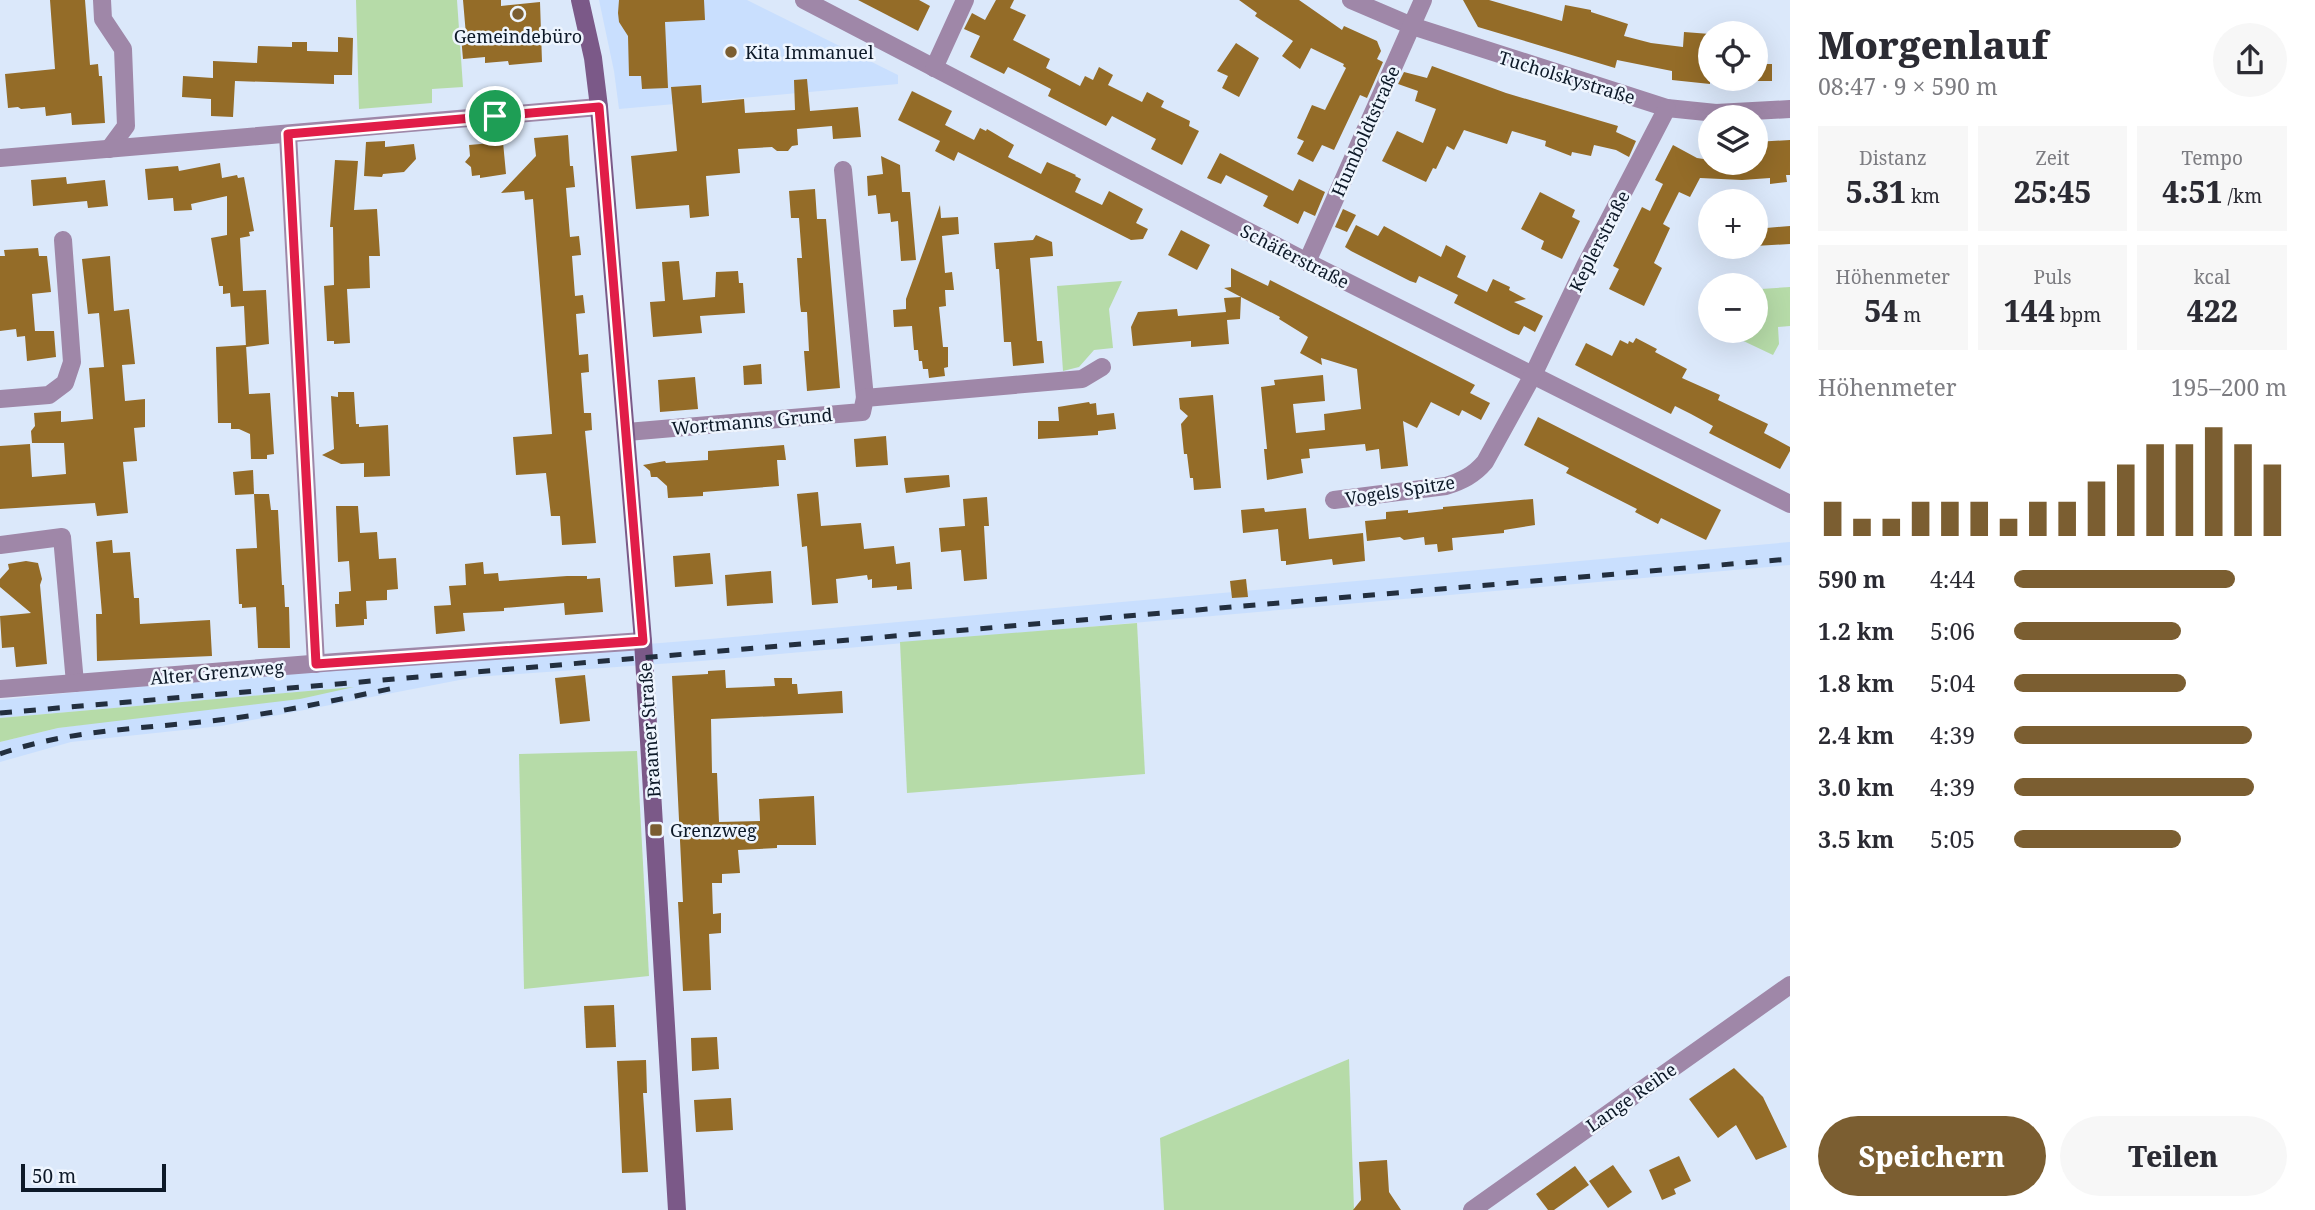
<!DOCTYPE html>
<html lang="de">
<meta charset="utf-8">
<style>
:root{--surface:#fff;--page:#f7f7f7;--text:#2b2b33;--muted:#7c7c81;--accent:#7b5e31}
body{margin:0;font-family:"Noto Serif",serif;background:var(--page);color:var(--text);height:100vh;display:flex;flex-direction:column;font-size:26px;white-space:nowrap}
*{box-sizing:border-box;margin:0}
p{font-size:23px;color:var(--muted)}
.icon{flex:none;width:38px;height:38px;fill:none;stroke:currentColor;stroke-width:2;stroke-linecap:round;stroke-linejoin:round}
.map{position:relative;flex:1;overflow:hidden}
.drawer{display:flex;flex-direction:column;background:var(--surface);width:525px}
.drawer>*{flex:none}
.tools{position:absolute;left:1698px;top:21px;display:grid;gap:14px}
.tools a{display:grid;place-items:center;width:70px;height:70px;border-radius:50%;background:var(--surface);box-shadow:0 7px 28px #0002;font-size:35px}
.scale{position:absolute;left:21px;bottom:18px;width:145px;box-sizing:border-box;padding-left:7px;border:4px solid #0d1928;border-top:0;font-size:19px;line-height:24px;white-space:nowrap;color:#0d1928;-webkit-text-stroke:5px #eef5fe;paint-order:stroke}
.pin{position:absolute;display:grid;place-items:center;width:60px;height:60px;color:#fff;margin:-30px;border:4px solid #fff;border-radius:50%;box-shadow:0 2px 7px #0007}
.round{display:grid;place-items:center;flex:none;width:74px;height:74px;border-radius:37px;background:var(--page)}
.headline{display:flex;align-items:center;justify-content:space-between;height:119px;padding:0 28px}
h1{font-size:38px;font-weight:800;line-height:52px}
.metrics{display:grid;grid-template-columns:repeat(3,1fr);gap:10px;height:119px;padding:7px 28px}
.metrics div{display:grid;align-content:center;border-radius:0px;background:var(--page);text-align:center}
.metrics b{font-size:30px;font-weight:800}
.metrics small{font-size:19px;font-weight:400}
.metrics p{font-size:19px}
.chart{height:196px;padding:14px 28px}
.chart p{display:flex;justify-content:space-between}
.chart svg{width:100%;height:126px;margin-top:7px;stroke:var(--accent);stroke-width:6}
.cta{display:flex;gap:14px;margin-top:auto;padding:14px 28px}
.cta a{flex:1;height:80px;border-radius:42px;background:var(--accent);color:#fff;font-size:28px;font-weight:800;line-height:80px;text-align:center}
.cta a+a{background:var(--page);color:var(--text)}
ul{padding:0 28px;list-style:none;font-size:23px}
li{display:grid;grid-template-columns:112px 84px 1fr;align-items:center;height:52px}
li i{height:18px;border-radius:9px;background:var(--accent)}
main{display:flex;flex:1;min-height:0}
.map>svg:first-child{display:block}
</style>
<main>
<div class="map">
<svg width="1790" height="1210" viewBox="0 0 1790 1210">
<rect width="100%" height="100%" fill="#dbe8fa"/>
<g fill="#c9dffe">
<polygon points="599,0 747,0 898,75 898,84 619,109 614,71"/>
<polygon points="1790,542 1790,565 701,661 475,677 221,726 71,742 0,762 0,742 58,728 346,688 0,718 0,700 173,682 710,639"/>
</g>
<g fill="#b6dba8">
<polygon points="356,0 457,0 463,87 432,89 432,103 359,109"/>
<polygon points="1122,281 1109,309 1113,348 1094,350 1079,367 1063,371 1057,286"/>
<polygon points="1790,287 1790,326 1778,327 1779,344 1773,355 1735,337 1738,331 1755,331 1755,299 1761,289"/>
<polygon points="1137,623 1145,774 907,793 900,642"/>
<polygon points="354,687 300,699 58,728 0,742 0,718"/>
<polygon points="637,751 649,976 524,989 519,754"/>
<polygon points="1349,1059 1354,1210 1164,1210 1160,1138"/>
</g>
<g fill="#946c28">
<polygon points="50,0 85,0 90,65 98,64 99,76 102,76 105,123 72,125 71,113 46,116 45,107 21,109 18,107 8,108 5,74 55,69"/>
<polygon points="463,0 501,0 501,6 540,2 542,62 509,65 508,61 485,63 485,57 463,59 461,36 466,35"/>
<polygon points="619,0 704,0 705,20 665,22 668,88 642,89 641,76 629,76 628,36 619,22 618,13"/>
<polygon points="858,0 919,0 930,6 918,31"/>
<polygon points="996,0 1014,0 1010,8 1026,15 1013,40 1050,59 1046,68 1080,86 1085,76 1093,80 1099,67 1113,75 1108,85 1142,102 1147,92 1164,101 1161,107 1190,121 1189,126 1199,131 1182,165 1151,149 1156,139 1112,116 1106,126 1048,96 1051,89 1022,74 1008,67 1004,74 970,57 980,36 964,29 972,13 985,20"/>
<polygon points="1239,0 1299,0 1342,30 1344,26 1377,41 1381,51 1377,59 1383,62 1367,98 1360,95 1334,150 1322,145 1313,162 1297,154 1304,141 1297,138 1312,105 1325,110 1346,68 1343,66 1344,64 1311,48 1300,69 1282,56 1293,41 1255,16 1257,13"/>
<polygon points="1463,0 1489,0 1562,21 1565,5 1591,10 1591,12 1628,24 1624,36 1651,43 1683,47 1684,32 1710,34 1710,84 1672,80 1672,71 1617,60 1615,68 1478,27"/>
<polygon points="338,37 353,38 352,75 334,75 334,84 235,81 233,117 211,116 211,99 182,97 183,76 213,78 213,61 257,63 258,46 292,47 292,42 307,42 307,51 338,52"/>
<polygon points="1236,43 1259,58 1239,97 1222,88 1228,76 1217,71"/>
<rect x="1755" y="64" width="17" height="17"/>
<polygon points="1432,66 1506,93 1618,126 1616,132 1636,141 1629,157 1616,150 1594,145 1591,156 1572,152 1571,156 1545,146 1546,141 1512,131 1507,144 1464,130 1454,150 1447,146 1436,169 1433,168 1426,182 1382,161 1397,131 1423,143 1436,109 1415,101 1418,91 1398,84 1404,72 1427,78"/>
<polygon points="807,79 810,111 858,107 861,137 833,139 832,126 797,129 798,145 792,146 788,151 777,151 772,147 738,149 740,173 706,176 709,216 690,218 689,205 636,209 631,156 677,151 671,87 701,85 702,103 744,99 745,113 795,110 794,80"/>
<polygon points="912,91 952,111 945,125 974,140 980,128 986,131 987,129 1014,145 1008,157 1041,174 1047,162 1076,175 1075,176 1081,179 1075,192 1102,205 1109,191 1143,209 1136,223 1148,229 1143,239 1131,240 958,152 954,161 935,151 940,141 898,120"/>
<polygon points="568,135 570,166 573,166 575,187 566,188 570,237 579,236 580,245 581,255 572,256 575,296 583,295 585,313 576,314 579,355 588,354 589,372 581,373 584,413 591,413 592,430 585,431 596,543 562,545 560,516 551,516 546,473 516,475 513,437 552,434 533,199 525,200 524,191 501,193 536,156 534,138"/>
<polygon points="1790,140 1790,175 1786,175 1787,182 1770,184 1770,178 1742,180 1700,178 1690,197 1679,192 1663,224 1670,228 1654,263 1662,268 1644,306 1609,289 1619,269 1613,266 1642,207 1650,211 1663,184 1655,180 1673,145 1697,158 1710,160 1710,163 1755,163 1755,142"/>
<polygon points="385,141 385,147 414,144 416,159 404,172 383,174 382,177 364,176 366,142"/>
<polygon points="503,142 506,174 480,178 480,175 472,176 471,167 465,162 470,156 469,145"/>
<polygon points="1220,153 1293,191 1299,179 1325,192 1315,216 1304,211 1298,224 1263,206 1268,196 1226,175 1221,184 1207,178"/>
<polygon points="881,156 900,165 902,192 910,192 916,260 901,261 898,221 891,222 890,213 878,214 876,195 868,196 867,176 883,174"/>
<polygon points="335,160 358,161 354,210 377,209 380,256 369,256 370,288 347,289 350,343 334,344 334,341 327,341 324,286 334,285 333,227 330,227"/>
<polygon points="220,163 222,178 237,175 238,178 244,177 254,231 249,232 250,236 240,238 243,291 266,290 269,344 246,347 244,306 231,307 230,293 223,294 223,286 219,286 211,238 227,235 227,196 191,204 192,210 174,211 173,198 148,200 145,169 178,166 179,171"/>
<polygon points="66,177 67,184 105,180 108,206 88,208 87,201 33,206 31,180"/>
<polygon points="815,189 817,219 826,219 840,388 807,391 804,351 809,351 807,312 801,312 800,304 797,258 802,258 799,218 791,218 789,191"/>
<polygon points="1540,192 1575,210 1572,217 1580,221 1562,259 1541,249 1544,241 1521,229"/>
<polygon points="940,205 941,218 958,217 959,234 942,236 945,273 952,272 954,290 945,290 946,306 939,307 943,347 948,347 948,367 944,368 945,376 929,378 928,369 923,369 922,361 919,361 918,350 914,350 912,326 894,327 893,310 906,309 906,299"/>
<polygon points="1343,209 1356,215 1347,232 1335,227"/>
<polygon points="1356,225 1378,236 1384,226 1441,257 1446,245 1466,256 1457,277 1487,292 1493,279 1510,287 1509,290 1526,299 1514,302 1543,316 1535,332 1524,326 1519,335 1513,333 1454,303 1458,295 1419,276 1416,283 1410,281 1351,251 1345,247"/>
<polygon points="1790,226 1790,244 1755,246 1755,229"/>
<polygon points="1181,230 1210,245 1197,270 1168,255"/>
<polygon points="1036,235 1052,242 1053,256 1030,258 1037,341 1042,341 1044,363 1013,366 1011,342 1004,342 999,269 996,269 994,243 1033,240"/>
<polygon points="38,248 39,256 47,256 51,292 32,294 35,331 54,331 56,357 27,361 25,336 17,337 16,329 0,331 0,256 5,256 4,250"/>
<polygon points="110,256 114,311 129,309 135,364 122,365 125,401 145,399 145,427 134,428 137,461 123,462 128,513 97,516 95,503 0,509 0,446 30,444 32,477 66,474 64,443 32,443 31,431 35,426 34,413 61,411 61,422 93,419 89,368 104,367 99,313 88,314 82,259"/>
<polygon points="679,261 683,300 715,297 716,272 738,271 739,283 743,283 745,313 700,316 702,333 653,337 650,302 665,301 662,262"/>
<polygon points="1231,268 1268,286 1270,280 1475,385 1470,393 1490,403 1481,420 1462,410 1459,416 1431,402 1417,428 1403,421 1408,466 1381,469 1379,449 1366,451 1365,444 1309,449 1310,458 1301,459 1303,473 1267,480 1264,449 1267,449 1261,387 1275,385 1274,380 1323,375 1325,401 1293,404 1296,433 1325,430 1324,414 1361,409 1357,369 1321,358 1322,365 1300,353 1308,337 1279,319 1280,317 1241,297 1240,319 1227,320 1229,344 1191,347 1191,341 1133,346 1131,327 1138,312 1177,309 1178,316 1226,312 1224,298 1241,297 1224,288 1231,287"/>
<polygon points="1636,338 1657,349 1655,352 1687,369 1682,378 1720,395 1718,400 1768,424 1764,433 1790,447 1790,451 1780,469 1709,433 1713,426 1691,414 1675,406 1671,414 1575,365 1586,343 1612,356 1620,340 1628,344 1629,341 1633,343"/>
<polygon points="246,345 249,394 270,393 274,454 267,455 267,459 251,459 250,434 239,429 231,429 231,423 218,423 216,347"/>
<polygon points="761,364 762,384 744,385 743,366"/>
<polygon points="695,377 698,409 660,412 658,380"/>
<polygon points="338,392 354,392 356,424 359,424 359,427 388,425 390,476 364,477 364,463 341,464 322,455 334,449 331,396 338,397"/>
<polygon points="1213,395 1221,488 1194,490 1193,478 1190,478 1187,454 1184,454 1181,424 1188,416 1180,409 1179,398"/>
<polygon points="1089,402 1090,404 1096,403 1097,415 1114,413 1116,429 1098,431 1098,435 1038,439 1038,421 1059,421 1058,407"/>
<polygon points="1538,417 1721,510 1706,540 1661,518 1658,524 1635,512 1637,509 1566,473 1569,468 1524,445"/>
<polygon points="886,436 888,465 856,467 854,439"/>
<polygon points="784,445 786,460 777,460 779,486 703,492 703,496 668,498 667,486 657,477 651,477 650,471 643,465 665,461 666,463 708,460 708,451"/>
<polygon points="253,470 254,494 235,495 233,472"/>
<polygon points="949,475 950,487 906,493 904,478"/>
<polygon points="818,492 821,526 861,523 864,549 894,546 896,564 910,562 912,589 897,590 897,586 872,588 872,579 868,580 867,575 836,579 838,603 812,605 807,546 802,547 797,494"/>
<polygon points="254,494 269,494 271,510 278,510 282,585 284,585 285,607 289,607 290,648 258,648 256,607 242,608 242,604 239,604 236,549 257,548"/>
<polygon points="987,497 989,526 984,526 987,579 964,581 961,550 941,552 939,528 965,526 963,499"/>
<polygon points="1533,499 1535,525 1504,530 1504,533 1452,538 1453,550 1438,552 1437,544 1425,545 1424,537 1404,540 1400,537 1367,541 1365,521 1386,519 1386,512 1408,510 1408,513 1443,509 1443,507"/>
<polygon points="336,506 358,506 360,533 377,532 379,559 396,558 398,589 387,590 387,600 366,601 367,619 364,619 364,625 336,627 335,604 339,604 339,592 351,591 349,561 338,562"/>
<polygon points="1264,508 1265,512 1306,508 1309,539 1363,533 1365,561 1333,565 1332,559 1286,565 1286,561 1281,561 1278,529 1243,533 1241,510"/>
<polygon points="112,540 113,553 130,552 134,598 139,598 140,624 210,620 212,656 97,661 96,614 102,614 96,542"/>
<polygon points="710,553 713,584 675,587 673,556"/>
<polygon points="26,561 38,563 42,579 40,585 47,664 16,667 14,647 2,648 0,616 31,613 0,587 0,579 9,569 8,564"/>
<polygon points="483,562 484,574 498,573 499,581 567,576 587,576 587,579 600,578 603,612 565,615 564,603 504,608 504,611 463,613 465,631 436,634 434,606 451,605 449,586 466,585 465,564"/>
<polygon points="771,571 773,603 727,606 725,575"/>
<polygon points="1246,579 1248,597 1232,598 1230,581"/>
<polygon points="725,670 726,688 775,686 774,678 792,678 792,684 797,684 798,694 842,691 843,713 711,719 712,773 717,773 719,822 760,821 759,799 814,796 816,845 777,845 777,848 738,850 740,873 722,874 722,883 712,883 713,914 721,913 721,933 709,934 711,990 683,991 678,902 683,902 672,676 708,674 708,671"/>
<polygon points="585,675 590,721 560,724 555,678"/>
<polygon points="614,1005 616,1047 586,1048 584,1006"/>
<polygon points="717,1037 719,1069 692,1071 691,1038"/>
<polygon points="646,1060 647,1093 643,1093 648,1172 622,1173 617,1061"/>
<polygon points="1734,1068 1763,1097 1787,1147 1756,1160 1736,1125 1718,1138 1689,1099"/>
<polygon points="731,1098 733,1130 696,1132 694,1100"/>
<polygon points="1679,1156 1691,1181 1674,1189 1676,1194 1662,1200 1649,1170"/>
<polygon points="1387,1160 1389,1192 1401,1210 1353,1210 1361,1200 1359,1162"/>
<polygon points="1613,1165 1632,1192 1608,1208 1589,1181"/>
<polygon points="1575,1166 1589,1185 1554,1210 1548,1210 1536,1194"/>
</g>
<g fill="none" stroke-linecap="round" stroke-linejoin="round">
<g stroke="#9f87a8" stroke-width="18">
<polyline points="102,0 103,19 123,49 126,126 109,149"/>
<polyline points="804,0 1307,262 1790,504"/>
<polyline points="1351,0 1412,26 1667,108 1716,113 1790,109"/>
<polyline points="934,68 965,0"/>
<polyline points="288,134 316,664"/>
<polyline points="0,158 599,107"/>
<polyline points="843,170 865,398"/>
<polyline points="1307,262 1423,0"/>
<polyline points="0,399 49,395 65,383 72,362 63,240"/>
<polyline points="627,432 862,412 865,398 1082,379 1102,367"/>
<path d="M1334 500 1446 486C1462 481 1474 475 1485 462L1533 375 1586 264 1667 108"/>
<polyline points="0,545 62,537 75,683"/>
<polyline points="0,689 336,662 643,641"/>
<polyline points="1472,1210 1790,985"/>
</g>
<polyline stroke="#7b5988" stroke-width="18" points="580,0 593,58 599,107 643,641 677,1210"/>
<g stroke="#232f3f" stroke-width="5" stroke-dasharray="12 12" stroke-linecap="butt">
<polyline points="0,713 1790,559"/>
<path d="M0 754C68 730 139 729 210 721 274 714 336 700 399 687"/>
</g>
</g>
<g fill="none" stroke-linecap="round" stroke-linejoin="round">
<defs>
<polygon id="route" points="599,107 643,641 316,664 288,134"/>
</defs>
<use href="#route" stroke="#fff" stroke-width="14"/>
<use href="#route" stroke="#e11d48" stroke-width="9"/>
</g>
<g fill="#7b5e31" stroke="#eef5fe" stroke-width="2.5">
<circle cx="518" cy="14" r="7"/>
<circle cx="731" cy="52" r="7"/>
<rect x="649" y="823" width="14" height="14" rx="3.5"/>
</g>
<g text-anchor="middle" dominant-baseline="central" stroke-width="5" stroke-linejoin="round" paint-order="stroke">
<g font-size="18" fill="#0d1928" stroke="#eef5fe" text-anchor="start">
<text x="518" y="36" text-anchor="middle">Gemeindebüro</text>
<text x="745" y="52">Kita Immanuel</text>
<text x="670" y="830">Grenzweg</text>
</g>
<g font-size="18" fill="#0d1928" stroke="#eef5fe">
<text transform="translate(1567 77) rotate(17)">Tucholskystraße</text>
<text transform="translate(1365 131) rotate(-66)">Humboldtstraße</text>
<text transform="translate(1599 241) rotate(-63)">Keplerstraße</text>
<text transform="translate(1295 256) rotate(27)">Schäferstraße</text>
<text transform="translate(752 421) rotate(-5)">Wortmanns Grund</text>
<text transform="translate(1400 490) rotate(-9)">Vogels Spitze</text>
<text transform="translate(217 672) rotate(-5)">Alter Grenzweg</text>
<text transform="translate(649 730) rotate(-94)">Braamer Straße</text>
<text transform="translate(1631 1097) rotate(-35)">Lange Reihe</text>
</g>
</g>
</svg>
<div class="tools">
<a><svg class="icon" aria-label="locate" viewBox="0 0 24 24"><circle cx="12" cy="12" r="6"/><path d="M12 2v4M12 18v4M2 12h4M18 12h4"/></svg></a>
<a><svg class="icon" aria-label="layers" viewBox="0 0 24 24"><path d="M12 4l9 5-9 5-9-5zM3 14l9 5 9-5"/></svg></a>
<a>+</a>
<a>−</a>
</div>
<div class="scale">50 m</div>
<div class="pin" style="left:495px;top:116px;background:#1e9e55"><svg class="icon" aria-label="arrive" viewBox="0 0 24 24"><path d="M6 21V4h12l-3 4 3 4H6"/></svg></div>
</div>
<section class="drawer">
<div class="headline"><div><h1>Morgenlauf</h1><p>08:47 · 9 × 590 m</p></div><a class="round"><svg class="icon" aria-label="share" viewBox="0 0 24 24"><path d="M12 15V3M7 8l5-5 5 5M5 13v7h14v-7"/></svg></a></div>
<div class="metrics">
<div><p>Distanz</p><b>5.31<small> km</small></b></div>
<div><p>Zeit</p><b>25:45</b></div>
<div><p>Tempo</p><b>4:51<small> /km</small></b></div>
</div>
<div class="metrics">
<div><p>Höhenmeter</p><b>54<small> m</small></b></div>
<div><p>Puls</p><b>144<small> bpm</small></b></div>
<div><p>kcal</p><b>422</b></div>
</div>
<div class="chart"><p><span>Höhenmeter</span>195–200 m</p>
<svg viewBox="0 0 160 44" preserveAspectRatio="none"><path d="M5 44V32M15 44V38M25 44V38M35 44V32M45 44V32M55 44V32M65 44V38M75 44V32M85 44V32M95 44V25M105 44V19M115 44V12M125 44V12M135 44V6M145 44V12M155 44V19"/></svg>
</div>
<ul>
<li><b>590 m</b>4:44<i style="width:81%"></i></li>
<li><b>1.2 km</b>5:06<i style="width:61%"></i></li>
<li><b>1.8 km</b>5:04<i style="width:63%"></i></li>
<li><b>2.4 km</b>4:39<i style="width:87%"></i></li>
<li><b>3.0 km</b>4:39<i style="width:88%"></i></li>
<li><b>3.5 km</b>5:05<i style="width:61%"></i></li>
</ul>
<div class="cta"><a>Speichern</a><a>Teilen</a></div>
</section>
</main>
